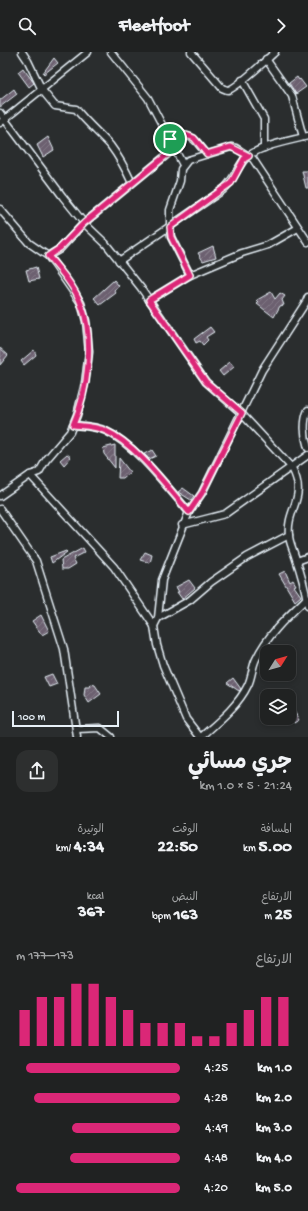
<!DOCTYPE html>
<html lang="ar">
<meta charset="utf-8">
<style>
:root{--surface:#202222;--page:#2d2f2f;--text:#f1f3f6;--muted:#a2a4a5;--line:#3d3f40;--accent:#db2777}
body{margin:0;font-family:"Gochi Hand","Playpen Sans Arabic",sans-serif;background:var(--page);color:var(--text);direction:rtl;height:100vh;display:flex;flex-direction:column;font-size:15px;white-space:nowrap}
*{box-sizing:border-box;margin:0}
p{font-size:13px;color:var(--muted)}
.icon{flex:none;width:22px;height:22px;fill:none;stroke:currentColor;stroke-width:2;stroke-linecap:round;stroke-linejoin:round}
.map{position:relative;height:685px;overflow:hidden;direction:ltr}
.panel{display:flex;flex-direction:column;background:var(--surface);flex:1}
.panel>*{flex:none}
.needle{width:26px;rotate:53deg}
.tools{position:absolute;left:260px;top:593px;display:grid;gap:8px}
.tools a{display:grid;place-items:center;width:36px;height:36px;border-radius:8px;background:var(--surface);box-shadow:0 2px 6px #0003,0 0 0 1px var(--line);font-size:20px}
.scale{position:absolute;left:12px;bottom:10px;width:107px;box-sizing:border-box;padding-left:4px;border:2px solid #e8f1f8;border-top:0;font-size:11px;line-height:14px;white-space:nowrap;color:#e8f1f8;-webkit-text-stroke:3px #2a2d2e;paint-order:stroke}
.pin{position:absolute;display:grid;place-items:center;width:34px;height:34px;color:#fff;margin:-17px;border:2px solid #fff;border-radius:50%;box-shadow:0 1px 4px #0007}
.round{display:grid;place-items:center;flex:none;width:42px;height:42px;border-radius:12px;background:var(--page)}
.overview{display:flex;align-items:center;justify-content:space-between;height:68px;padding:0 16px}
h1{font-size:22px;font-weight:700;line-height:30px}
.figures{display:grid;grid-template-columns:repeat(3,1fr);gap:6px;height:68px;padding:4px 16px}
.figures div{display:grid;align-content:center}
.figures b{font-size:17px;font-weight:700}
.figures small{font-size:11px;font-weight:400}
.figures p{font-size:11px}
.chart{height:112px;padding:8px 16px}
.chart p{display:flex;justify-content:space-between}
.chart svg{width:100%;height:72px;margin-top:4px;stroke:var(--accent);stroke-width:6}
ul{padding:0 16px;list-style:none;font-size:13px}
li{display:grid;grid-template-columns:64px 48px 1fr;align-items:center;height:30px}
li i{height:10px;border-radius:5px;background:var(--accent)}
header{display:flex;justify-content:space-between;align-items:center;height:52px;padding:0 16px;background:var(--surface);font-size:18px;font-weight:700}
.map>svg:first-child{display:block}
</style>
<header><svg class="icon" aria-label="forward" viewBox="0 0 24 24"><path d="M9 5l7 7-7 7"/></svg>Fleetfoot<svg class="icon" aria-label="search" viewBox="0 0 24 24"><circle cx="10" cy="10" r="6"/><path d="M15 15l6 6"/></svg></header>
<div class="map">
<svg width="308" height="685" viewBox="0 0 308 685">
<defs>
<pattern id="building-hatch" width="6" height="6" patternUnits="userSpaceOnUse"><rect width="6" height="6" fill="#6c6170"/><path d="M-1 1l2-2M0 6l6-6M5 7l2-2" fill="none" stroke="#817885"/></pattern>
</defs>
<rect width="100%" height="100%" fill="#2a2d2e"/>
<filter id="ink" filterUnits="userSpaceOnUse"><feTurbulence type="fractalNoise" baseFrequency=".025" numOctaves="2"/><feDisplacementMap in="SourceGraphic" scale="8" xChannelSelector="R" yChannelSelector="G"/><feConvolveMatrix kernelMatrix="1 2 1 2 8 2 1 2 1" color-interpolation-filters="sRGB"/></filter>
<g filter="url(#ink)">
<g fill="url(#building-hatch)" stroke="#e8f1f8">
<polygon points="54,6 58,11 44,22 43,21"/>
<polygon points="23,16 34,31 29,35 18,20"/>
<polygon points="297,25 299,28 300,27 306,35 296,42 289,31"/>
<polygon points="14,37 17,42 0,55 0,48"/>
<polygon points="48,85 54,98 43,105 37,93"/>
<polygon points="302,119 308,119 308,136 306,136"/>
<polygon points="213,194 216,205 203,209 198,201"/>
<polygon points="36,215 39,227 29,229 26,218"/>
<polygon points="114,228 119,234 114,238 116,241 100,253 94,246"/>
<polygon points="271,240 275,247 280,241 285,244 282,248 284,253 280,254 274,265 257,252 259,250 257,248"/>
<polygon points="210,275 214,280 206,285 208,288 203,293 200,289 196,291 194,287"/>
<polygon points="0,296 8,303 0,313"/>
<polygon points="34,298 36,303 24,313 21,309"/>
<polygon points="230,310 234,315 223,324 219,319"/>
<polygon points="115,393 115,416 104,402 103,396"/>
<polygon points="152,398 156,404 149,407 144,402"/>
<polygon points="67,402 71,405 64,413 60,408"/>
<polygon points="119,406 130,420 123,426 118,426"/>
<polygon points="183,436 194,444 191,448 178,440"/>
<polygon points="83,496 85,500 73,506 76,512 68,517 62,517 61,508"/>
<polygon points="66,499 67,500 52,511 50,505"/>
<polygon points="145,500 152,503 150,511 140,508"/>
<polygon points="285,519 290,530 293,528 296,533 294,534 301,544 295,549 279,522"/>
<polygon points="189,528 195,536 182,547 177,540 179,540 176,535"/>
<polygon points="41,563 49,579 42,583 32,569"/>
<polygon points="52,622 57,632 49,635 44,625"/>
<polygon points="233,626 241,637 239,639 227,631"/>
<polygon points="91,632 95,633 101,642 89,651 84,643 85,635 90,635"/>
<polygon points="294,659 299,668 294,671 289,662"/>
</g>
<g fill="none" stroke-linecap="round" stroke-linejoin="round">
<defs>
<g id="street">
<path d="M22 0 28 9 42 38 55 54 76 57C86 70 99 81 110 93 119 105 126 118 132 131"/>
<polyline points="111,0 148,46 183,113"/>
<path d="M191 0 222 36C225 37 226 38 228 38 236 37 267 7 275 0"/>
<polyline points="266,7 292,44 303,85"/>
<polyline points="242,28 264,67 264,96"/>
<path d="M0 61 63 145 84 171 106 192 141 236 206 330 241 361 292 416C308 446 286 457 289 483 289 490 293 497 295 504 301 521 305 536 308 554"/>
<polyline points="0,71 88,0"/>
<path d="M170 87C194 81 192 85 207 102"/>
<polyline points="0,157 29,191 48,204 54,212 81,251 86,269 89,300 85,331 77,363 70,380 46,408 39,420 30,423 0,444"/>
<polyline points="48,204 60,197 84,171 174,97"/>
<path d="M119 209 223 138C233 129 236 118 244 108 256 94 290 89 308 84"/>
<polyline points="190,223 171,185 170,175 170,158 180,129 181,117 188,108 231,95 236,96 253,107 308,190"/>
<polyline points="149,248 190,223 242,201 268,193 298,176"/>
<path d="M308 358C303 369 304 384 308 396"/>
<path d="M73 373C84 374 96 374 106 379 136 393 167 435 189 460"/>
<polyline points="30,423 114,515 154,574"/>
<polyline points="0,457 36,509 64,597 77,685"/>
<polyline points="182,473 225,462 308,403"/>
<polyline points="297,509 308,505"/>
<polyline points="158,566 190,548 211,530 247,505 289,483"/>
<polyline points="77,677 100,676 111,685"/>
<polyline points="200,685 186,667 163,613 157,593 154,574 158,566 162,528 189,460 202,441 262,318 306,250 308,245"/>
<path d="M201 685C218 670 238 654 248 633 252 625 252 615 256 607 268 582 287 565 307 546"/>
</g>
</defs>
<use href="#street" stroke="#e8f1f8" stroke-width="9"/>
<use href="#street" stroke="#2a2d2e" stroke-width="6"/>
</g>
</g>
<g fill="none" stroke-linecap="round" stroke-linejoin="round" filter="url(#ink)">
<defs>
<path id="route" d="M186 83 194 86 207 102 231 95 249 104 244 107 231 131 170 175 171 185 190 223 149 248 206 330 242 361 202 441 189 460C167 435 136 392 106 379 96 374 84 374 73 373 88 339 95 287 81 252 75 235 60 218 48 204L60 196 84 171 174 97 170 87Z"/>
</defs>
<use href="#route" stroke="#fff" stroke-width="8"/>
<use href="#route" stroke="#db2777" stroke-width="5"/>
</g>
</svg>
<div class="tools">
<a><svg class="needle" viewBox="-14 -14 28 28"><path d="M0-13l5 13h-10z" fill="#e53935"/><path d="M0 13l5-13h-10z" fill="#a2a4a5"/></svg></a>
<a><svg class="icon" aria-label="layers" viewBox="0 0 24 24"><path d="M12 4l9 5-9 5-9-5zM3 14l9 5 9-5"/></svg></a>
</div>
<div class="scale">100 m</div>
<div class="pin" style="left:170px;top:87px;background:#1e9e55"><svg class="icon" aria-label="arrive" viewBox="0 0 24 24"><path d="M6 21V4h12l-3 4 3 4H6"/></svg></div>
</div>
<section class="panel">
<div class="overview"><div><h1>جري مسائي</h1><p>21:24 · 5 × 1.0 km</p></div><a class="round"><svg class="icon" aria-label="share" viewBox="0 0 24 24"><path d="M12 15V3M7 8l5-5 5 5M5 13v7h14v-7"/></svg></a></div>
<div class="figures">
<div><p>المسافة</p><b>5.00<small> km</small></b></div>
<div><p>الوقت</p><b>22:50</b></div>
<div><p>الوتيرة</p><b>4:34<small> /km</small></b></div>
</div>
<div class="figures">
<div><p>الارتفاع</p><b>25<small> m</small></b></div>
<div><p>النبض</p><b>163<small> bpm</small></b></div>
<div><p>kcal</p><b>367</b></div>
</div>
<div class="chart"><p><span>الارتفاع</span>173–177 m</p>
<svg viewBox="0 0 160 44" preserveAspectRatio="none"><path d="M5 44V22M15 44V14M25 44V14M35 44V6M45 44V6M55 44V14M65 44V22M75 44V30M85 44V30M95 44V30M105 44V38M115 44V38M125 44V30M135 44V22M145 44V14M155 44V14"/></svg>
</div>
<ul>
<li><b>1.0 km</b>4:25<i style="width:94%"></i></li>
<li><b>2.0 km</b>4:28<i style="width:89%"></i></li>
<li><b>3.0 km</b>4:49<i style="width:66%"></i></li>
<li><b>4.0 km</b>4:48<i style="width:67%"></i></li>
<li><b>5.0 km</b>4:20<i style="width:100%"></i></li>
</ul>
</section>
